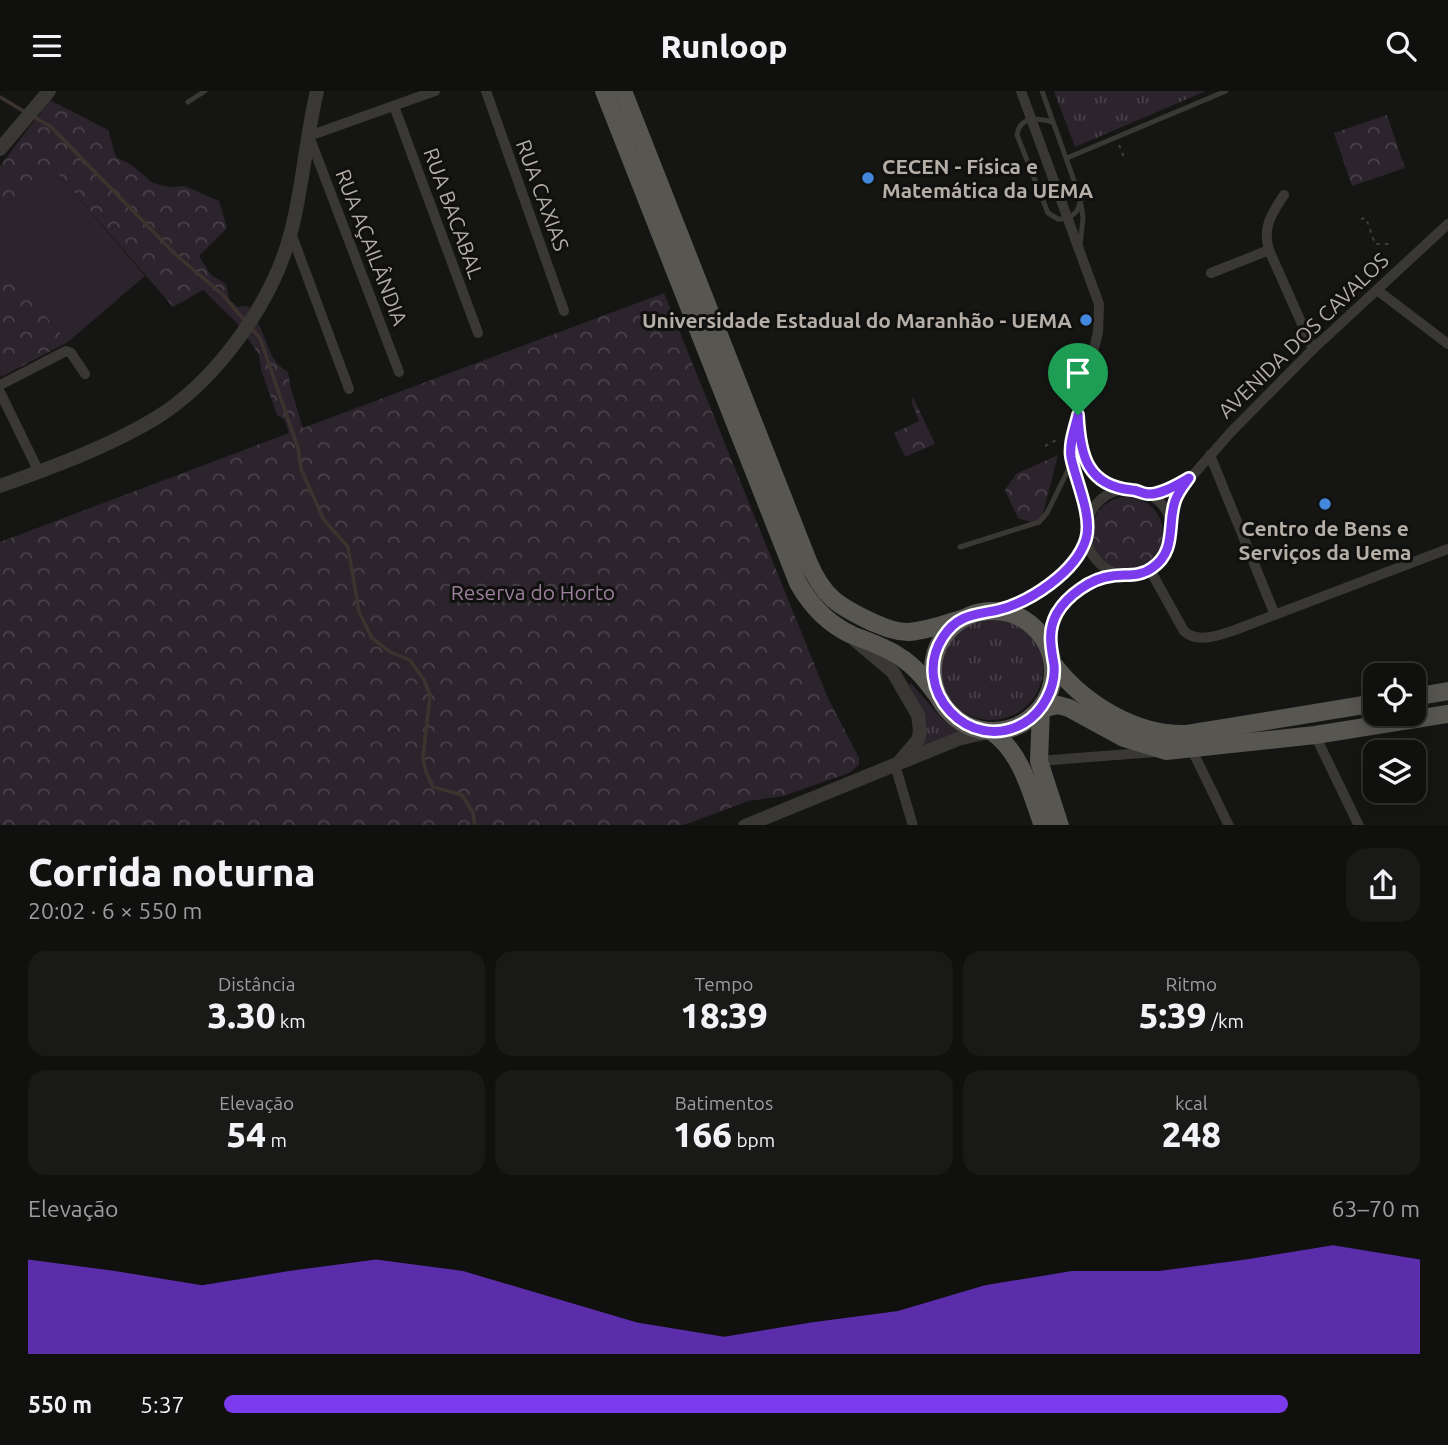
<!DOCTYPE html>
<html lang="pt">
<meta charset="utf-8">
<style>
:root{--surface:#10100f;--page:#191918;--text:#f1f3f6;--muted:#9c9d9e;--line:#30302f;--accent:#7c3aed}
body{margin:0;font-family:Ubuntu,sans-serif;background:var(--page);color:var(--text);height:100vh;display:flex;flex-direction:column;font-size:26px;white-space:nowrap}
*{box-sizing:border-box;margin:0}
p{font-size:23px;color:var(--muted)}
.icon{flex:none;width:38px;height:38px;fill:none;stroke:currentColor;stroke-width:2;stroke-linecap:round;stroke-linejoin:round}
.map{position:relative;height:734px;overflow:hidden}
.sheet{display:flex;flex-direction:column;background:var(--surface);flex:1}
.sheet>*{flex:none}
.controls{position:absolute;left:1363px;top:572px;display:grid;gap:14px}
.controls a{display:grid;place-items:center;width:63px;height:63px;border-radius:14px;background:var(--surface);box-shadow:0 4px 18px #0003,0 0 0 2px var(--line);font-size:35px}
.pin{position:absolute;display:grid;place-items:center;width:60px;height:60px;color:#fff;margin:-72px -30px;border-radius:50% 50% 50% 0;rotate:-45deg;box-shadow:0 0 7px #0007}
.pin .icon{rotate:45deg}
.round{display:grid;place-items:center;flex:none;width:74px;height:74px;border-radius:21px;background:var(--page)}
.head{display:flex;align-items:center;justify-content:space-between;height:119px;padding:0 28px}
h1{font-size:38px;font-weight:800;line-height:52px}
.figures{display:grid;grid-template-columns:repeat(3,1fr);gap:10px;height:119px;padding:7px 28px}
.figures div{display:grid;align-content:center;border-radius:18px;background:var(--page);text-align:center}
.figures b{font-size:35px;font-weight:800}
.figures small{font-size:19px;font-weight:400}
.figures p{font-size:19px}
.chart{height:196px;padding:14px 28px}
.chart p{display:flex;justify-content:space-between}
.chart svg{width:100%;height:126px;margin-top:7px;fill:var(--accent);opacity:.7}
ul{padding:0 28px;list-style:none;font-size:23px}
li{display:grid;grid-template-columns:112px 84px 1fr;align-items:center;height:52px}
li i{height:18px;border-radius:9px;background:var(--accent)}
header{display:flex;justify-content:space-between;align-items:center;height:91px;padding:0 28px;background:var(--surface);font-size:32px;font-weight:800}
.map>svg:first-child{display:block}
</style>
<header><svg class="icon" aria-label="menu" viewBox="0 0 24 24"><path d="M4 6h16M4 12h16M4 18h16"/></svg>Runloop<svg class="icon" aria-label="search" viewBox="0 0 24 24"><circle cx="10" cy="10" r="6"/><path d="M15 15l6 6"/></svg></header>
<div class="map">
<svg width="1448" height="735" viewBox="0 0 1448 735">
<defs>
<pattern id="grass-tufts" width="24" height="20" patternUnits="userSpaceOnUse" patternTransform="scale(1.75)"><rect width="24" height="20" fill="#2c242c"/><path d="M3 7l-1-3M5 7V3M7 7l1-3M15 17l-1-3M17 17v-4M19 17l1-3" fill="none" stroke="#484148"/></pattern>
<pattern id="forest-crowns" width="20" height="18" patternUnits="userSpaceOnUse" patternTransform="scale(1.75)"><rect width="20" height="18" fill="#2c242c"/><path d="M2 6a3 3 0 1 1 6 0M12 15a3 3 0 1 1 6 0" fill="none" stroke="#484148"/></pattern>
</defs>
<rect width="100%" height="100%" fill="#151514"/>
<g fill="url(#grass-tufts)">
<polygon points="1054,0 1206,0 1075,56"/>
<circle cx="991" cy="577" r="52"/>
<polygon points="911,592 942,628 960,641 922,656 921,621 909,594"/>
</g>
<g fill="url(#forest-crowns)">
<path d="M50 9 108 39 116 66 130 73 153 92 170 96 185 95 219 110 227 137 199 165 211 184 226 193 230 210 238 216 248 215C254 225 260 235 264 245 270 261 273 272 288 281L291 298 303 337 664 202 828 607 859 667V674L849 682 783 705 749 710 684 734H0V451L289 342 284 328 277 324 261 279 259 263 235 230 203 199 173 216 52 76 0 120V75Z"/>
<polygon points="1387,24 1405,77 1352,95 1334,42"/>
<polygon points="0,171 68,251 1,286 0,283"/>
<polygon points="913,306 935,353 905,366 894,342 919,330 912,312"/>
<polygon points="1058,364 1040,434 1018,427 1005,399 1016,383"/>
<circle cx="1127" cy="442" r="36"/>
</g>
<polygon fill="#2c242c" points="52,76 145,185 68,251 0,171 0,120"/>
<g fill="none" stroke-linecap="round" stroke-linejoin="round">
<g stroke="#3c332e" stroke-width="3.5">
<polyline points="0,6 25,21"/>
<polyline points="32,25 50,35 176,164 222,203 245,230"/>
<polyline points="250,236 260,247 298,357 301,378 324,429 348,456 359,521 372,547 390,561 410,569 424,589 430,604 423,667 426,681 433,696 462,704 473,722 475,735"/>
</g>
<g stroke="#403e3b" stroke-width="2" stroke-dasharray="3.5 5" stroke-linecap="butt">
<polyline points="1119,54 1125,69"/>
<polyline points="1361,128 1366,127 1375,153 1391,153"/>
<polyline points="1045,355 1060,347"/>
</g>
<g stroke="#3a3835" stroke-width="5">
<path d="M1042 0 1081 109 1077 120 1068 128H1058L1048 122 1017 44C1019 25 1038 27 1053 31"/>
<polyline points="188,11 205,0"/>
<polyline points="1067,67 1226,0"/>
<polyline points="1080,155 1083,127 1081,113"/>
<polyline points="960,456 1039,431 1047,422 1071,373"/>
</g>
<g stroke="#3a3835" stroke-width="10">
<polyline points="486,0 564,220"/>
<polyline points="1021,0 1099,213 1098,241 1070,356 1070,364 1081,397 1086,434"/>
<polyline points="394,15 478,242"/>
<path d="M1284 104C1272 122 1262 136 1269 159L1313 258"/>
<polyline points="291,142 349,298"/>
<polyline points="1211,182 1269,159"/>
<polyline points="1377,199 1448,253"/>
<polyline points="399,281 309,45 435,0"/>
<polyline points="0,294 66,260 71,262 85,283"/>
<polyline points="0,301 39,381"/>
<path d="M1079 336C1080 368 1091 386 1120 399"/>
<polyline points="1210,364 1275,524"/>
<circle cx="1129" cy="441" r="43"/>
<polyline points="1148,403 1167,398 1186,389"/>
<polyline points="1171,435 1178,401 1231,341 1313,258 1448,133"/>
<path d="M1150 479 1184 540C1198 553 1219 544 1235 539L1448 458"/>
<path d="M996 519C1039 505 1063 487 1086 448"/>
<path d="M1050 560C1050 550 1050 541 1053 532 1061 507 1091 485 1117 484"/>
<polyline points="1315,644 1359,735"/>
<polyline points="1192,659 1229,735"/>
<polyline points="1039,670 1155,661"/>
<polyline points="895,674 913,735"/>
</g>
<g stroke="#3a3835" stroke-width="14">
<polyline points="0,58 49,0"/>
<path d="M0 395C53 376 108 356 156 327 217 289 273 211 291 141 303 95 306 46 317 0"/>
<polyline points="855,549 893,581 918,624 920,640 918,649 901,669"/>
<polyline points="745,735 958,648 988,641"/>
</g>
<g stroke="#585651" stroke-width="18">
<path d="M604 0 798 492C811 515 828 533 852 544 867 550 883 555 897 564 916 575 929 593 942 611"/>
<path d="M623 0 808 470C823 506 838 515 872 531 884 536 895 541 908 541 926 540 945 533 961 528"/>
<circle cx="993" cy="580" r="60"/>
<path d="M1054 574C1084 613 1137 645 1187 643L1376 612"/>
<polyline points="1414,606 1448,600"/>
<polyline points="1041,618 1058,614 1069,617 1124,647 1166,660 1315,644 1448,623"/>
<polyline points="1041,618 1039,670 1060,735"/>
<path d="M992 641C1022 662 1031 702 1043 735"/>
</g>
</g>
<g fill="none" stroke-linecap="round" stroke-linejoin="round">
<defs>
<path id="route" d="M1078 324C1080 364 1087 395 1132 399 1137 399 1143 403 1148 403 1161 404 1178 393 1189 387 1184 394 1178 401 1175 410 1167 434 1177 460 1152 477 1140 486 1126 483 1112 485 1091 487 1067 505 1057 522 1047 540 1051 556 1054 574 1056 596 1043 621 1024 632 969 664 909 598 943 546 958 523 975 524 998 519 1030 511 1076 481 1086 448 1093 425 1075 388 1071 366 1069 352 1075 337 1078 324Z"/>
</defs>
<use href="#route" stroke="#fff" stroke-width="14"/>
<use href="#route" stroke="#7c3aed" stroke-width="9"/>
</g>
<g fill="#4387dd" stroke="#10100f" stroke-width="2.5">
<circle cx="868" cy="87" r="7"/>
<circle cx="1086" cy="229" r="7"/>
<circle cx="1325" cy="413" r="7"/>
</g>
<g text-anchor="middle" dominant-baseline="central" stroke-width="6" stroke-linejoin="round" paint-order="stroke">
<g font-size="21" font-weight="bold" fill="#b4aea7" stroke="#10100f" text-anchor="start">
<text x="882" y="75">CECEN - Física e<tspan x="882" dy="24">Matemática da UEMA</tspan></text>
<text x="1072" y="229" text-anchor="end">Universidade Estadual do Maranhão - UEMA</text>
<text x="1325" y="437" text-anchor="middle">Centro de Bens e<tspan x="1325" dy="24">Serviços da Uema</tspan></text>
</g>
<g font-size="21" fill="#b4aea7" stroke="#10100f">
<text transform="translate(543 104) rotate(70)">RUA CAXIAS</text>
<text transform="translate(454 122) rotate(70)">RUA BACABAL</text>
<text transform="translate(372 156) rotate(69)">RUA AÇAILÂNDIA</text>
<text transform="translate(1303 244) rotate(-44)">AVENIDA DOS CAVALOS</text>
</g>
<g font-size="21" fill="#9c809d" stroke="#10100f">
<text x="533" y="501">Reserva do Horto</text>
</g>
</g>
</svg>
<div class="controls">
<a><svg class="icon" aria-label="locate" viewBox="0 0 24 24"><circle cx="12" cy="12" r="6"/><path d="M12 2v4M12 18v4M2 12h4M18 12h4"/></svg></a>
<a><svg class="icon" aria-label="layers" viewBox="0 0 24 24"><path d="M12 4l9 5-9 5-9-5zM3 14l9 5 9-5"/></svg></a>
</div>
<div class="pin" style="left:1078px;top:324px;background:#1e9e55"><svg class="icon" aria-label="arrive" viewBox="0 0 24 24"><path d="M6 21V4h12l-3 4 3 4H6"/></svg></div>
</div>
<section class="sheet">
<div class="head"><div><h1>Corrida noturna</h1><p>20:02 · 6 × 550 m</p></div><a class="round"><svg class="icon" aria-label="share" viewBox="0 0 24 24"><path d="M12 15V3M7 8l5-5 5 5M5 13v7h14v-7"/></svg></a></div>
<div class="figures">
<div><p>Distância</p><b>3.30<small> km</small></b></div>
<div><p>Tempo</p><b>18:39</b></div>
<div><p>Ritmo</p><b>5:39<small> /km</small></b></div>
</div>
<div class="figures">
<div><p>Elevação</p><b>54<small> m</small></b></div>
<div><p>Batimentos</p><b>166<small> bpm</small></b></div>
<div><p>kcal</p><b>248</b></div>
</div>
<div class="chart"><p><span>Elevação</span>63–70 m</p>
<svg viewBox="0 0 160 44" preserveAspectRatio="none"><path d="M0 44V11L10 15L20 20L30 15L40 11L50 15L60 24L70 33L80 38L90 33L100 29L110 20L120 15L130 15L140 11L150 6L160 11V44z"/></svg>
</div>
<ul>
<li><b>550 m</b>5:37<i style="width:89%"></i></li>
</ul>
</section>
